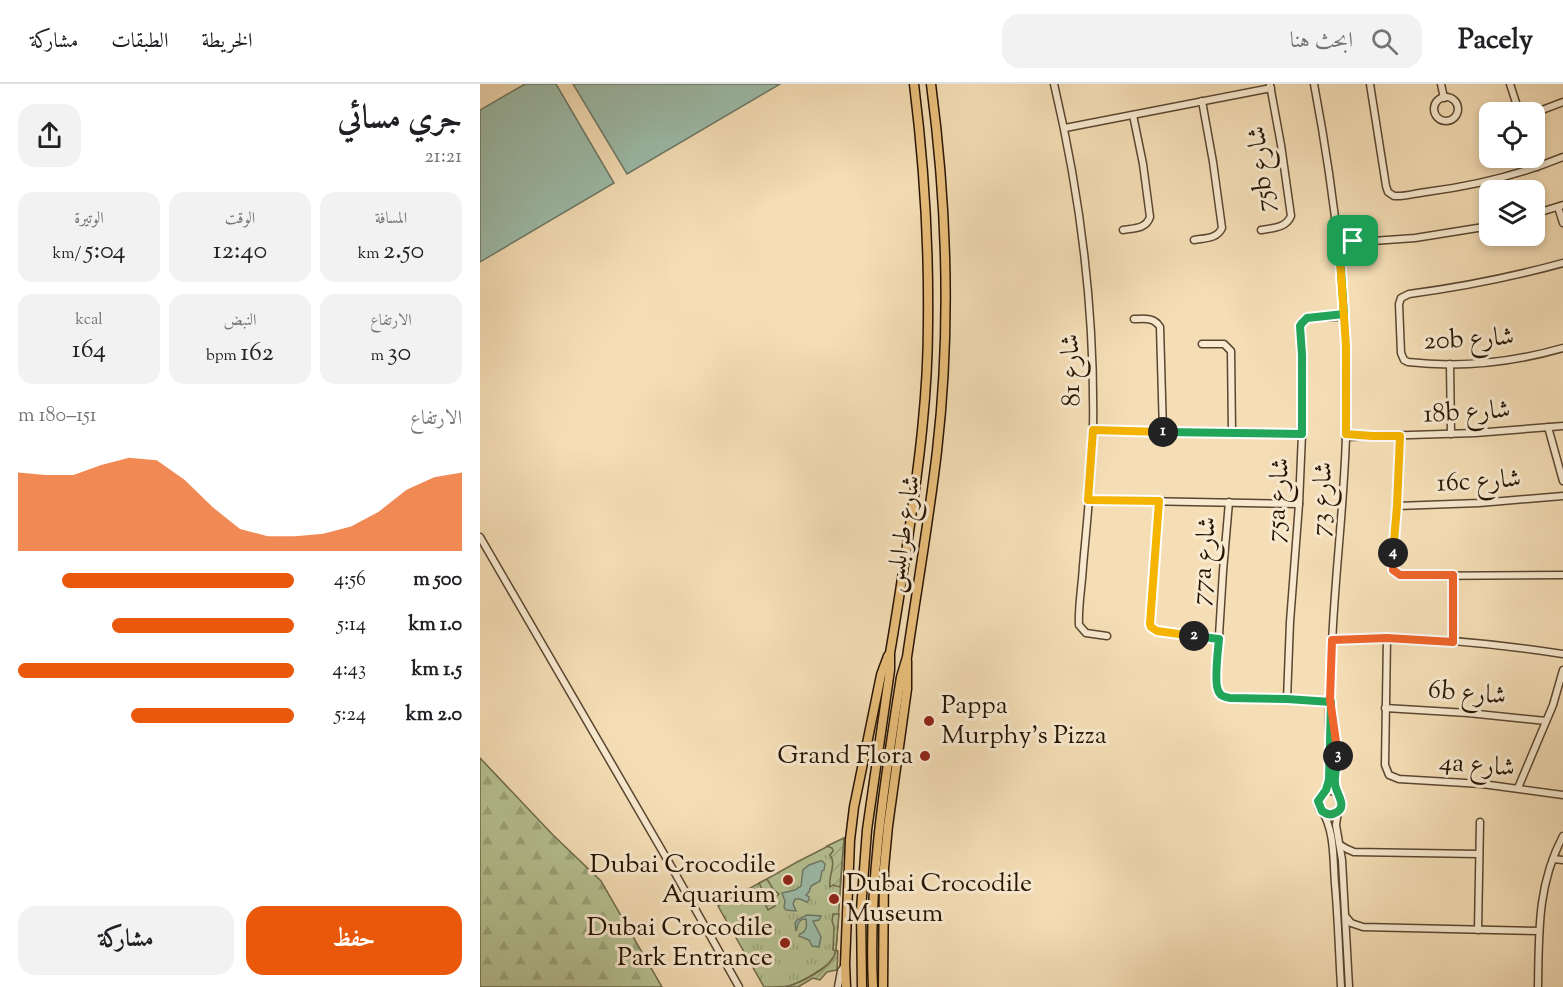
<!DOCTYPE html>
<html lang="ar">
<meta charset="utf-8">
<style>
:root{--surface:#fff;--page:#f2f2f2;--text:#202124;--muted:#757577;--line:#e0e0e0;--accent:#ea580c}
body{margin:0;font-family:"Sorts Mill Goudy",Amiri,serif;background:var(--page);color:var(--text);direction:rtl;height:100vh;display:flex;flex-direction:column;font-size:22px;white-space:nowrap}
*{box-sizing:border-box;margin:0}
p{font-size:20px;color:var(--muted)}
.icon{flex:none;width:33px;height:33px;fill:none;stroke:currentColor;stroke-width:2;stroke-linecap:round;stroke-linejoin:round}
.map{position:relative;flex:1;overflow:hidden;direction:ltr}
.details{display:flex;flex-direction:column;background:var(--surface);width:480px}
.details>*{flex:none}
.tools{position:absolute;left:999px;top:18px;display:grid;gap:12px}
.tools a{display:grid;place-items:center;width:66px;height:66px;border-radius:12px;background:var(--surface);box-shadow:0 3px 9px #0003;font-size:30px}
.pin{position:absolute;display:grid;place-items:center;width:51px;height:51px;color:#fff;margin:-26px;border-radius:12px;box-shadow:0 3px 9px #0006}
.km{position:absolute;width:30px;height:30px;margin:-15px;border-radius:50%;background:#222;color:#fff;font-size:16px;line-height:30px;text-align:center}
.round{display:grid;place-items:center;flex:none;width:63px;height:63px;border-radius:18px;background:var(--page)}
.overview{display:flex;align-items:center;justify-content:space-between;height:102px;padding:0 18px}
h1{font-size:33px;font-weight:600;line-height:45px}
.metrics{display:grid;grid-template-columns:repeat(3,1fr);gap:9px;height:102px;padding:6px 18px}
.metrics div{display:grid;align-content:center;border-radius:15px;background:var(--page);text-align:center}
.metrics b{font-size:26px;font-weight:600}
.metrics small{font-size:16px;font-weight:400}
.metrics p{font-size:16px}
.chart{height:168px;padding:12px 18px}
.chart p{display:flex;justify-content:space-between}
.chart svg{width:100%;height:108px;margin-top:6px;fill:var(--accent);opacity:.7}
.button{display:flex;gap:12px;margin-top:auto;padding:12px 18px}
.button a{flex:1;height:69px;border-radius:18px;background:var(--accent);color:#fff;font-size:24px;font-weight:600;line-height:69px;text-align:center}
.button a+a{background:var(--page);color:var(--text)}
ul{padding:0 18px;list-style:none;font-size:20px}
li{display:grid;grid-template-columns:96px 72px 1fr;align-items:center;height:45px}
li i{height:15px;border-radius:8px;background:var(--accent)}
header{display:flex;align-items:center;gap:36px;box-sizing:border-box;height:84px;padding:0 30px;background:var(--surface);border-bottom:2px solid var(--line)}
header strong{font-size:28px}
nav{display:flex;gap:33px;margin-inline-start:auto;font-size:21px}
.search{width:420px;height:54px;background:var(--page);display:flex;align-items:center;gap:15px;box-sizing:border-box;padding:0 21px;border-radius:18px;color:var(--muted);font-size:22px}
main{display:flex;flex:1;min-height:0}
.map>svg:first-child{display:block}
</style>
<header>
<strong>Pacely</strong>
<div class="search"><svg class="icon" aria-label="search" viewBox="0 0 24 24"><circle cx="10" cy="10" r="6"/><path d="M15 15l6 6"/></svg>ابحث هنا</div>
<nav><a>الخريطة</a><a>الطبقات</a><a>مشاركة</a></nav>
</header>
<main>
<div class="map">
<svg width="1083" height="903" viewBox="0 0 1083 903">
<defs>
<pattern id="grass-tufts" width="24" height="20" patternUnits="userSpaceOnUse" patternTransform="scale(1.5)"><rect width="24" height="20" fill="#b6c293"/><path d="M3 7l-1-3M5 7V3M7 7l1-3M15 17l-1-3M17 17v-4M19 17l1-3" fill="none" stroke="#9ca67d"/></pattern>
<pattern id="forest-firs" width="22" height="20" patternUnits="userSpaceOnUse" patternTransform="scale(1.5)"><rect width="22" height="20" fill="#b6c293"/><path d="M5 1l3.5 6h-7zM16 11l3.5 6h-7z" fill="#9ca67d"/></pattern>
<pattern id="garden-furrows" width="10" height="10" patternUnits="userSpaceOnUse" patternTransform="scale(1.5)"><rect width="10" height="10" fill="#b6c293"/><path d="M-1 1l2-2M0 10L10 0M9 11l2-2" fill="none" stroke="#9ca67d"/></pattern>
</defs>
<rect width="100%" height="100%" fill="#f5deb6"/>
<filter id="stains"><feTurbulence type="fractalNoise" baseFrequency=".00333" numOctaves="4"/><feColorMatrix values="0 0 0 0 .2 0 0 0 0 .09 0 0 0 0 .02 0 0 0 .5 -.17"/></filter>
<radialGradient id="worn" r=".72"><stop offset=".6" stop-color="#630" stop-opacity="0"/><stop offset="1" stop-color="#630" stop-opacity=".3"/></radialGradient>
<path fill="url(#grass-tufts)" stroke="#6e6b4b" stroke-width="1.5" d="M364 754 356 866 354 875 351 879C338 887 324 898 309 902 301 903 292 903 284 903L238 822 319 777Z"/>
<polygon fill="url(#forest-firs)" stroke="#6e6b4b" stroke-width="1.5" points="0,674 73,751 121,797 182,903 0,903"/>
<g fill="url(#garden-furrows)" stroke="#6e6b4b" stroke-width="1.5">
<path d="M364 754 360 803 353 801 350 803C348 791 357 780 350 771L353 767 352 764 347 762Z"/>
<polygon points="287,795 293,805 299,810 295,814 295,822 288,826 279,808 282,805 279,799"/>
<path d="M353 830H359L356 866 358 867 357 886 347 888 340 896 333 894 318 903H305C321 899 352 884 356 867L353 866 354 843 352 837Z"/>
</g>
<g fill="#9dbcaa" stroke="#6d7967" stroke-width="1.5">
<polygon points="45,0 76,0 134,99 0,178 0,26"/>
<polygon points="93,0 300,0 147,90"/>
<polygon points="340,777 342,777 345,780 344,786 342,787 340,797 331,802 329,808 326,811 329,813 329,816 327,818 320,815 315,815 313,820 316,827 306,826 304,823 305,817 302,809 315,806 321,802 323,786 329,781"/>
<path d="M327 831 341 832 339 836 333 837 341 853 339 863 332 862 329 856 319 852 320 850C327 847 327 842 326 835 317 835 318 842 316 847L315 839 317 836Z"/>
</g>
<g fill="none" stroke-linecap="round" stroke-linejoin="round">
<defs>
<g id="minor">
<path d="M574 0C601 114 615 229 613 346 612 392 607 437 603 482 602 502 598 522 599 541L606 549 627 552"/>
<path d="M834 0C856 116 870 234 866 352 864 421 855 490 852 560 851 587 849 614 849 641 849 663 855 689 844 709"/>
<path d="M890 0 906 102 908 108 914 112C924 113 936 109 946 108 993 102 1039 91 1083 73"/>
<polyline points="961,0 964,14"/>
<polyline points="1030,0 1039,28"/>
<circle cx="966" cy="25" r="12"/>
<polyline points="1054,29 1083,18"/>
<polyline points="585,44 791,4"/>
<polyline points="1054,74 1057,83"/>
<polyline points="1078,123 1083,139"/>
<polyline points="1054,130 1083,121"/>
<path d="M643 146C654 144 666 145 670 133L663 80 653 31"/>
<path d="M781 146C793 144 806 144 811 132L801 61 790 1"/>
<path d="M714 156C725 154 737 155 742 144L733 78 722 17"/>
<polyline points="859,157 878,158 935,154 1010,142"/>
<path d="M1083 179C1032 193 982 203 929 210L921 214 919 220 921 269 924 276 928 278C979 284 1034 278 1083 264"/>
<path d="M654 235C664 235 674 233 680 243L683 348"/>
<polyline points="722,260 744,260 751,267 752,349"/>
<polyline points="970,280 971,350"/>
<polyline points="1068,343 1083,397"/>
<polyline points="613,346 822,350"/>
<path d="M920 352 917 422 912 480C913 486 916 491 923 492L1083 491"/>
<polyline points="866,353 995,349 1083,342"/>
<polyline points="608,416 819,420"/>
<polyline points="679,417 670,536 671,543 677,547 739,555"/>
<polyline points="749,418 743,487 736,600 738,607 746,614 807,615 851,618"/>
<polyline points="917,422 999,419 1083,412"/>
<polyline points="0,453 191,782 259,903"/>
<polyline points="973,491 973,558"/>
<polyline points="907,554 905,681 909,691 919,695 1002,700 1083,711"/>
<path d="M852 556C871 556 889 554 908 554 966 555 1025 561 1083 570"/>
<polyline points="807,615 810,538 819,420 822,350 822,271 820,242 824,236 830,233 864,233"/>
<polyline points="905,624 988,629 1066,637"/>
<polyline points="853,630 857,664 855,701 858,710"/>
<polyline points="1038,704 1073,621 1083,586"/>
<circle cx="850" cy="719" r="12"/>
<path d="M842 727C855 748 853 776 855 800 858 834 859 869 861 903"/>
<polyline points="858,727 856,741 862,776 869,903"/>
<polyline points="860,761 867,765 874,768 999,770"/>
<polyline points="1073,775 1083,776"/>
<polyline points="866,833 871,839 883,843 1059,847"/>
<polyline points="998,846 1000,738"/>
<polyline points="358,903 361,887 365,881"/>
<path d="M1058 903C1059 849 1057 801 1083 752"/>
</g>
<g id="highway">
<polyline points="366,903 365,880 370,756 374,723 401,591 408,572"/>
<path d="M382 903 381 826 387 746 410 586V569C417 529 423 488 429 448 439 379 448 310 448 240 449 160 444 80 434 0"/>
<path d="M393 903C388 798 405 696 421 593L427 573C437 504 449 436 457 367 471 246 467 121 451 0"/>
<polyline points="403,903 404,784 408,742 427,605 427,577"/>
</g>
</defs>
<use href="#minor" stroke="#5a4630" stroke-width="9"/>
<use href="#highway" stroke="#261403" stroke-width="11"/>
<use href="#minor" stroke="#f8ead0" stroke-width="6"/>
<use href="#highway" stroke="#eabf7b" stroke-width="8"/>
</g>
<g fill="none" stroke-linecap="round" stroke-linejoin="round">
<defs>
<polyline id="split-1" points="683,348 822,350 822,271 820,242 822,239 827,234 864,230 859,158 873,157"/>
<polyline id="split-2" points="683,348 613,346 608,416 679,417 670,540 671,543 677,547 714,552"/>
<path id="split-3" d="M714 552 739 555C738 566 734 598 738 606 740 612 744 613 750 614L807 615 851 618 849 696 846 706 838 717 842 727C846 730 850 732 855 729 869 723 856 710 855 700 854 691 857 681 858 672"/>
<polyline id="split-4" points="858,672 850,615 852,556 907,554 973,558 973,491 920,491 913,486 913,469"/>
<polyline id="split-5" points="873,157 878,158 859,161 866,262 866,350 892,352 920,352 917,422 913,469"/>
</defs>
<use href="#split-1" stroke="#fff" stroke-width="12"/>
<use href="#split-2" stroke="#fff" stroke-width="12"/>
<use href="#split-3" stroke="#fff" stroke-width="12"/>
<use href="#split-4" stroke="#fff" stroke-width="12"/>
<use href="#split-5" stroke="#fff" stroke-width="12"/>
<use href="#split-1" stroke="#22a559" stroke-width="8"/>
<use href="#split-2" stroke="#f5b400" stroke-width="8"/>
<use href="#split-3" stroke="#22a559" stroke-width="8"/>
<use href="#split-4" stroke="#f0652b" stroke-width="8"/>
<use href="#split-5" stroke="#f5b400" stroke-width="8"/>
</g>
<g fill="#8f2418" stroke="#f8ead0" stroke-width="2">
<circle cx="449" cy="637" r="6"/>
<circle cx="445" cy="672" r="6"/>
<circle cx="308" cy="796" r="6"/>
<circle cx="354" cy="815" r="6"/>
<circle cx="305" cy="859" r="6"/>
</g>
<g text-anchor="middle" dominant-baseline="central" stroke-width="6" stroke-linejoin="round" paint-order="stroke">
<g font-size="26" fill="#261403" stroke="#f8ead0">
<text transform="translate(782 85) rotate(-96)">75b شارع</text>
<text transform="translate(989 256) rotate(-3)">20b شارع</text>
<text transform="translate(592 286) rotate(-91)">شارع 81</text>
<text transform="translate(987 329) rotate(-3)">18b شارع</text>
<text transform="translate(999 398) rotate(-3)">16c شارع</text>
<text transform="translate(843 415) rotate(-87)">شارع 73</text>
<text transform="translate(799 416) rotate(-86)">75a شارع</text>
<text transform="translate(424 450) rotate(-81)">شارع طرابلس</text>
<text transform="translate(725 477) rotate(-85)">77a شارع</text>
<text transform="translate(987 610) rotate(5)">6b شارع</text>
<text transform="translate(997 682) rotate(5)">4a شارع</text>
</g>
<g font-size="26" fill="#261403" stroke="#f8ead0" text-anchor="end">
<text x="461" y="622" text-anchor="start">Pappa<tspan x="461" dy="30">Murphy's Pizza</tspan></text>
<text x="433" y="672">Grand Flora</text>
<text x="296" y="781">Dubai Crocodile<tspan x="296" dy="30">Aquarium</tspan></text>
<text x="366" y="800" text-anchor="start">Dubai Crocodile<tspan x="366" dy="30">Museum</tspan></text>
<text x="293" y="844">Dubai Crocodile<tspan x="293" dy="30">Park Entrance</tspan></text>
</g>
</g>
<rect width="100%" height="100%" filter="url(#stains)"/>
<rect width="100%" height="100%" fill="url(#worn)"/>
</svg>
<div class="tools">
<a><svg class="icon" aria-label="locate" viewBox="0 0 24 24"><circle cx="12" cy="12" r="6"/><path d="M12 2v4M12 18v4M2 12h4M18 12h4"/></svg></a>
<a><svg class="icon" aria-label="layers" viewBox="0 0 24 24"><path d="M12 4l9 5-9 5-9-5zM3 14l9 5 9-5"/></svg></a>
</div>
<div class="pin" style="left:873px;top:157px;background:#1e9e55"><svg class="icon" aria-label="arrive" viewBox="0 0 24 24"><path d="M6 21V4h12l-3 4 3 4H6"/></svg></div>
<b class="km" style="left:683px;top:348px">1</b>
<b class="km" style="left:714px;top:552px">2</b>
<b class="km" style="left:858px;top:672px">3</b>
<b class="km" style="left:913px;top:469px">4</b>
</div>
<section class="details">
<div class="overview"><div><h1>جري مسائي</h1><p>21:21</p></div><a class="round"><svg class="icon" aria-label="share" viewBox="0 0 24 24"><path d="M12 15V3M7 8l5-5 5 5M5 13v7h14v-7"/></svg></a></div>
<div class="metrics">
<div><p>المسافة</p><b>2.50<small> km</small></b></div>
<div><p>الوقت</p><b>12:40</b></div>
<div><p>الوتيرة</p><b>5:04<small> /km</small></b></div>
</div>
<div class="metrics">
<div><p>الارتفاع</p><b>30<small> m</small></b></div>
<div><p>النبض</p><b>162<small> bpm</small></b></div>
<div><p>kcal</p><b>164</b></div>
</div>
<div class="chart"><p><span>الارتفاع</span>151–180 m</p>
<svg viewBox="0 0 160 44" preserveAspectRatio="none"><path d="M0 44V12L10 13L20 13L30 9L40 6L50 7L60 15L70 26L80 35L90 38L100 38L110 37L120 34L130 28L140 19L150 14L160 12V44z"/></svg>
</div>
<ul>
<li><b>500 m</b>4:56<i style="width:84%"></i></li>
<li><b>1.0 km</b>5:14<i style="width:66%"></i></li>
<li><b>1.5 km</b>4:43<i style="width:100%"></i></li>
<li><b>2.0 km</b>5:24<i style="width:59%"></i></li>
</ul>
<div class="button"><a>حفظ</a><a>مشاركة</a></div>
</section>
</main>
